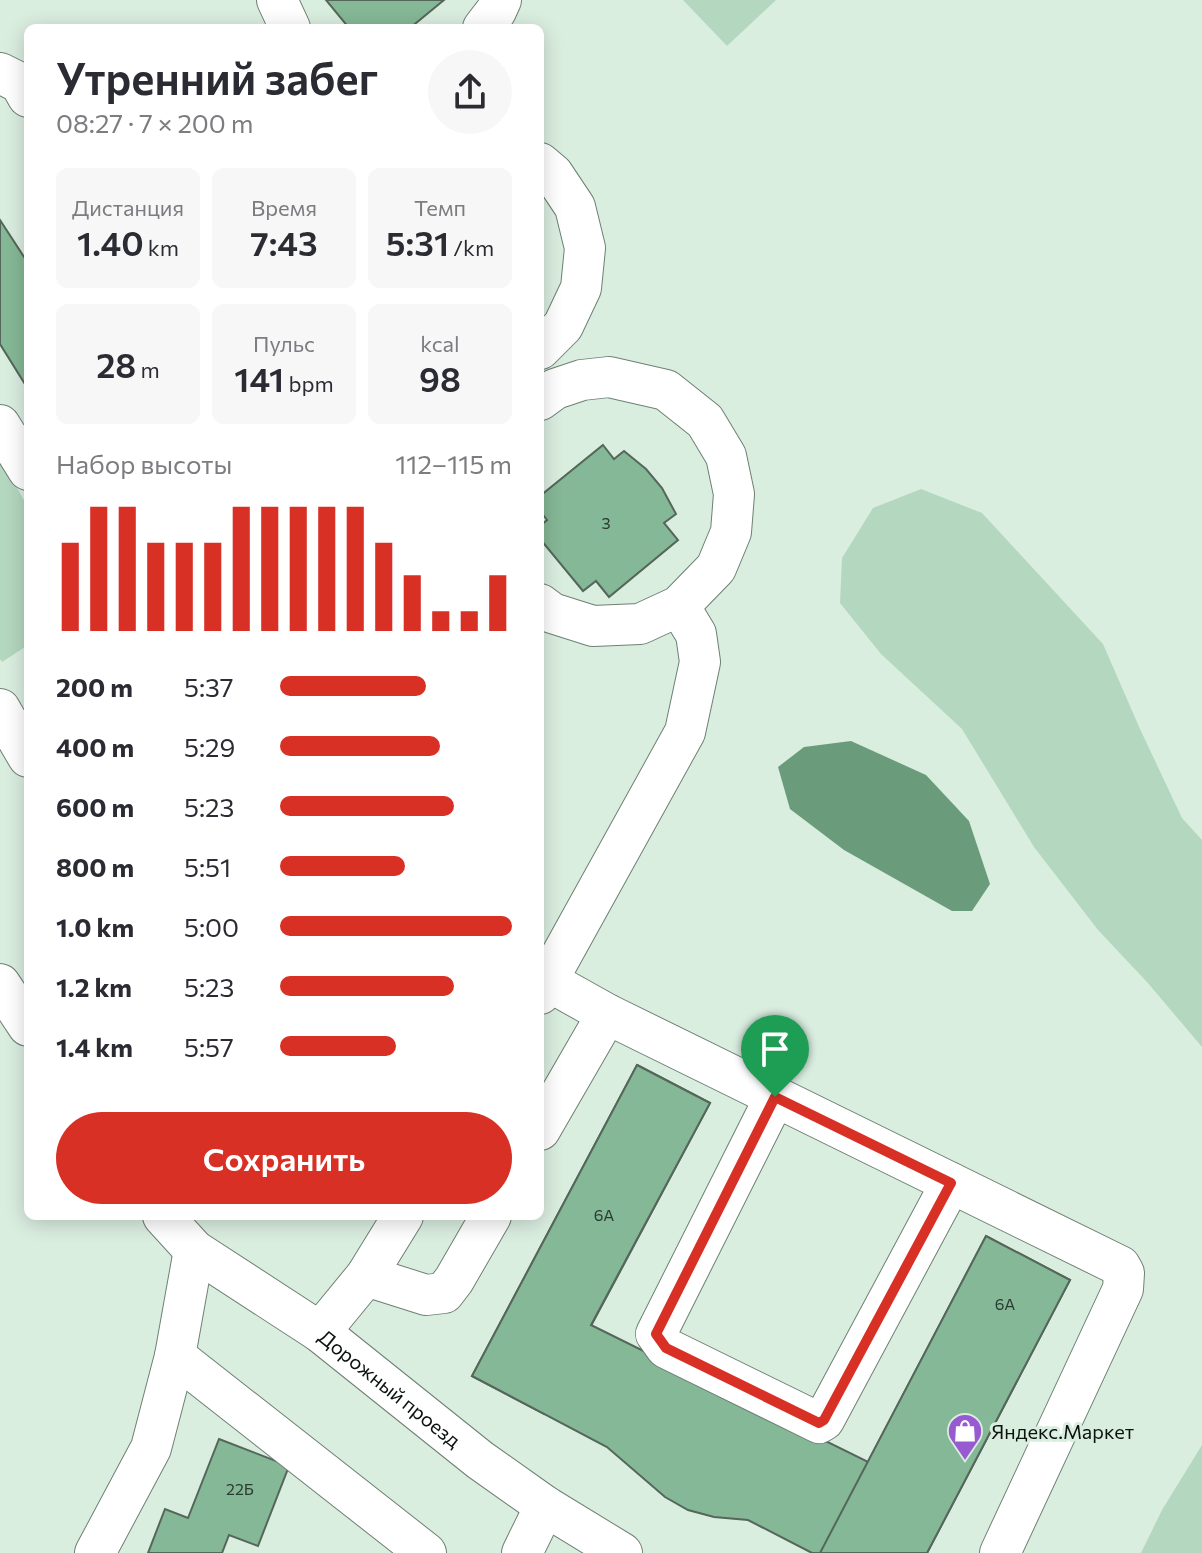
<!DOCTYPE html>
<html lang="ru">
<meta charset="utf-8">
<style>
:root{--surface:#fff;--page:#f7f7f7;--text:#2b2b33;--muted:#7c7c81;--accent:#d93025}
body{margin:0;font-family:Commissioner,sans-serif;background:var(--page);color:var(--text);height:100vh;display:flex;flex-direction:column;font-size:30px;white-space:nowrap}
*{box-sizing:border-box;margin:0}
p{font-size:26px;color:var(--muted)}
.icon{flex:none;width:44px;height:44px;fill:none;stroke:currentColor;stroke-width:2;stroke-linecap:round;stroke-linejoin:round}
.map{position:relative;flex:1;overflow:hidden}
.side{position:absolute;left:24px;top:24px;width:520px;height:1196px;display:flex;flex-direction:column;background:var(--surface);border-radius:12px;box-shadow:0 4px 20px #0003}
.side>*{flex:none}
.pin{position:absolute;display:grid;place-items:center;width:68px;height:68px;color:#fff;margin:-82px -34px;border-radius:50% 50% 50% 0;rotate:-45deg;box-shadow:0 0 8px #0007}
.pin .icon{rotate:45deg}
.round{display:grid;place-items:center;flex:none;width:84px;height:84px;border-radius:42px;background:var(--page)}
.headline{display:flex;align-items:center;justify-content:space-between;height:136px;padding:0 32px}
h1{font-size:44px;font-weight:600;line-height:60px}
.metrics{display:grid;grid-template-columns:repeat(3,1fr);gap:12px;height:136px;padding:8px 32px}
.metrics div{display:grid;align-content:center;border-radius:12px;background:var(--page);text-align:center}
.metrics b{font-size:34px;font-weight:600}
.metrics small{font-size:22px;font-weight:400}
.metrics p{font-size:22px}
.chart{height:224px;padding:16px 32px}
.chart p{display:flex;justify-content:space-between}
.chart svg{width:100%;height:144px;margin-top:8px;stroke:var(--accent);stroke-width:6}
.primary-button{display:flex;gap:16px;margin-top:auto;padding:16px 32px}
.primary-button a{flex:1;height:92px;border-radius:48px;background:var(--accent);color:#fff;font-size:32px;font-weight:600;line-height:92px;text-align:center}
ul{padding:0 32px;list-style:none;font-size:26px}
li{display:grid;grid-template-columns:128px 96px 1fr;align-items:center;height:60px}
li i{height:20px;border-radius:10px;background:var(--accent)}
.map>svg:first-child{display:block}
</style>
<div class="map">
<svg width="1202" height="1553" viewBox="0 0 1202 1553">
<rect width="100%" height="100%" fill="#daeee0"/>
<g fill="#b4d7bf">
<polygon points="683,0 776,0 727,46"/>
<polygon points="0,459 28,507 28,645 2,662 0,659"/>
<polygon points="921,489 982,513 1103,644 1140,729 1182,818 1202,840 1202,1047 1147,982 1098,930 1034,847 962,729 881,654 840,603 842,558 873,508"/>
<polygon points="1202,1445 1202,1553 1141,1553 1162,1510"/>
</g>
<polygon fill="#6a9c7c" points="851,741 926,775 969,821 990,884 972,911 952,911 844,850 790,809 778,767 804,747"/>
<g fill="#85b896" stroke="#55665b" stroke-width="2">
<polygon points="326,0 444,0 410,28 349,28"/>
<polygon points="0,220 28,263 28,389 0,344"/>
<polygon points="603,445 614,459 624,451 646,469 662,488 676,514 664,523 678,540 609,597 596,581 583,591 540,539 540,526 547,520 540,511 540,496"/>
<polygon points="637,1065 710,1103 544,1414 472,1376"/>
<polygon points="637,1065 710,1103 591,1325 868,1462 986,1236 1070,1280 927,1553 812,1553 748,1520 714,1517 688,1510 665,1497 607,1447 472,1376"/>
<polygon points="986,1236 1070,1280 927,1553 820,1553"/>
<polygon points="219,1439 289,1466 258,1546 229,1535 222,1553 148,1553 165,1509 188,1518"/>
</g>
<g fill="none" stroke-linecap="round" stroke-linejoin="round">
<defs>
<g id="minor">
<polyline points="277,0 290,28"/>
<polyline points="483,28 496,11 501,0"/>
<polyline points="0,73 20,83 28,97"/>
<polyline points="540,163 553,174 575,207 585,248 581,288 563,326 540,349"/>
<polyline points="540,400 555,389 582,380 609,377 666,390 705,421 726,456 734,494 731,532 716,568 679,606 640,624 593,626 552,613 540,604"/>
<polyline points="0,425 28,470"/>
<polyline points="0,709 28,757"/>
<polyline points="540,967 548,981 607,1014 1120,1266 1124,1273 1123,1289 1000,1553"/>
<polyline points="0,984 28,1026"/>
<polyline points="540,994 685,732 700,662 696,634 679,606"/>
<polyline points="775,1097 656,1334 666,1348 819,1423 824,1420 951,1183"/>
<polyline points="540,1130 607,1014"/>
<path id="s1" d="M163 1216 194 1250 320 1332 480 1460 545 1506 622 1553"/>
<polyline points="366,1276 426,1295 444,1293 454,1280 491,1216"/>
<polyline points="320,1332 366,1276 403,1216"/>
<polyline points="175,1356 426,1553"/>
<polyline points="95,1553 151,1448 175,1356 194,1250"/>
<polyline points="522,1553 545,1506"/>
</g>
</defs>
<use href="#minor" stroke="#6e8074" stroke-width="42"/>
<use href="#minor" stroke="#fff" stroke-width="40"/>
</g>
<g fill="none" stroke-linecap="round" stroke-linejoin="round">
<defs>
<polygon id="route" points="775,1097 951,1183 824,1420 819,1423 666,1348 656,1334"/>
</defs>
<use href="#route" stroke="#fff" stroke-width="16"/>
<use href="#route" stroke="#d93025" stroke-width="10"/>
</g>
<defs>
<symbol id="shop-pin" viewBox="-11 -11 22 30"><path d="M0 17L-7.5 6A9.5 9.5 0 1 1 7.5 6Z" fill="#985ad1" stroke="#daeee0"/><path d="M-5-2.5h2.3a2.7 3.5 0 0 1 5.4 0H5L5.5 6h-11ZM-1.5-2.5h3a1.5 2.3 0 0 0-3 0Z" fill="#fff"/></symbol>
</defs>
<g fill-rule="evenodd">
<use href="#shop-pin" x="945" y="1411" width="40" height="54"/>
</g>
<g text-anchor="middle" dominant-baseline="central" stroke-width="6" stroke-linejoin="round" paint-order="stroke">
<g font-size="16" fill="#2a3c31">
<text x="606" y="522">3</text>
<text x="604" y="1214">6А</text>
<text x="1005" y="1303">6А</text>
<text x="240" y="1488">22Б</text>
</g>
<g font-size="20" fill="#0c130f" stroke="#daeee0">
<text stroke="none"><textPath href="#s1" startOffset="286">Дорожный проезд</textPath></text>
</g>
<g font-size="20" fill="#0c130f" stroke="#daeee0" text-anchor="start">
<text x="991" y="1431">Яндекс.Маркет</text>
</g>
</g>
</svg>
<div class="pin" style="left:775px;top:1097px;background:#1e9e55"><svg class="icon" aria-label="arrive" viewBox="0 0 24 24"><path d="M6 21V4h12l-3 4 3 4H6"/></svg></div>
<section class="side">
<div class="headline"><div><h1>Утренний забег</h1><p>08:27 · 7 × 200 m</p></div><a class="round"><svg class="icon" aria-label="share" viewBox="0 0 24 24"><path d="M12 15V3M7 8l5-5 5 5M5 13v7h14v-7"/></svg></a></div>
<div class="metrics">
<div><p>Дистанция</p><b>1.40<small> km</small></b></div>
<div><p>Время</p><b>7:43</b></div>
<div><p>Темп</p><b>5:31<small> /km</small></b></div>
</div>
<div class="metrics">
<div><b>28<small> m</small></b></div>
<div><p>Пульс</p><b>141<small> bpm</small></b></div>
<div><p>kcal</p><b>98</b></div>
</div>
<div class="chart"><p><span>Набор высоты</span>112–115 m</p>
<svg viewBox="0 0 160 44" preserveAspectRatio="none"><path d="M5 44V17M15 44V6M25 44V6M35 44V17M45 44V17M55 44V17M65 44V6M75 44V6M85 44V6M95 44V6M105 44V6M115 44V17M125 44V27M135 44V38M145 44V38M155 44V27"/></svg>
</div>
<ul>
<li><b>200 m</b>5:37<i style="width:63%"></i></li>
<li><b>400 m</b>5:29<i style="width:69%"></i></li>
<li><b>600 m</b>5:23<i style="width:75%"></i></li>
<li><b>800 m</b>5:51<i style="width:54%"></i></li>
<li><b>1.0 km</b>5:00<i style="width:100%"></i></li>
<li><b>1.2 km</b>5:23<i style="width:75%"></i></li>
<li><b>1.4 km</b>5:57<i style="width:50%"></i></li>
</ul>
<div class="primary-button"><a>Сохранить</a></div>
</section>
</div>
